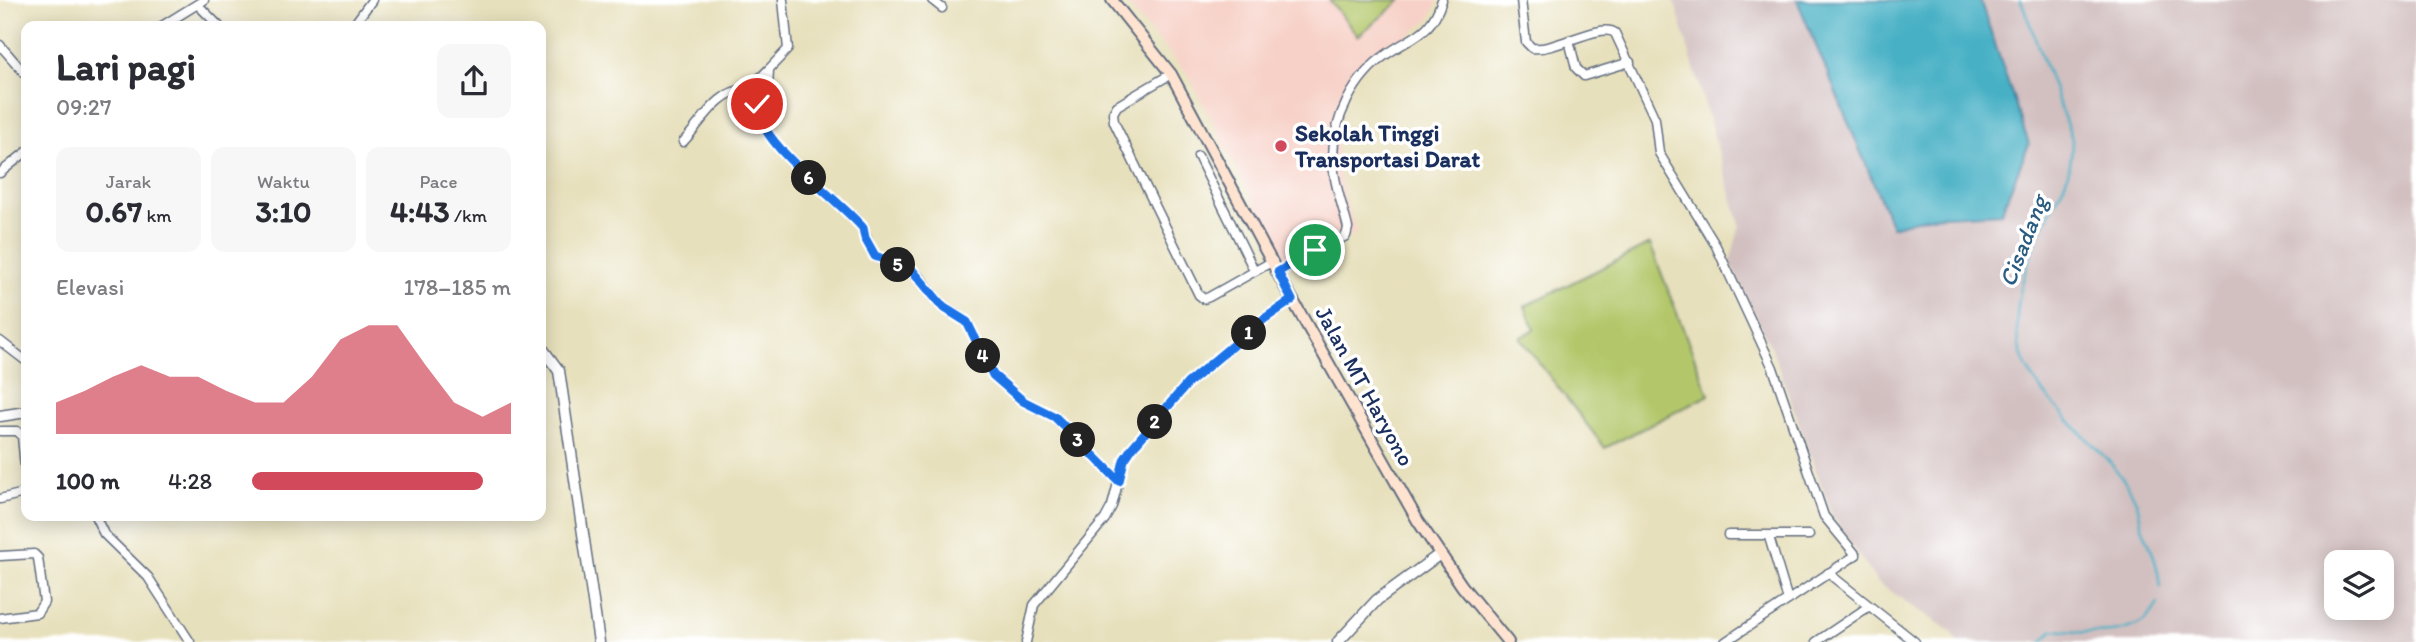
<!DOCTYPE html>
<html lang="id">
<meta charset="utf-8">
<style>
:root{--surface:#fff;--page:#f7f7f7;--text:#2b2b33;--muted:#7c7c81;--accent:#d1495b}
body{margin:0;font-family:Itim,sans-serif;background:var(--page);color:var(--text);height:100vh;display:flex;flex-direction:column;font-size:26px;white-space:nowrap}
*{box-sizing:border-box;margin:0}
p{font-size:23px;color:var(--muted)}
.icon{flex:none;width:38px;height:38px;fill:none;stroke:currentColor;stroke-width:2;stroke-linecap:round;stroke-linejoin:round}
.map{position:relative;flex:1;overflow:hidden}
.drawer{position:absolute;left:21px;top:21px;width:525px;height:500px;display:flex;flex-direction:column;background:var(--surface);border-radius:14px;box-shadow:0 4px 18px #0003}
.drawer>*{flex:none}
.fabs{position:absolute;left:2324px;top:550px;display:grid;gap:14px}
.fabs a{display:grid;place-items:center;width:70px;height:70px;border-radius:14px;background:var(--surface);box-shadow:0 4px 18px #0003;font-size:35px}
.pin{position:absolute;display:grid;place-items:center;width:60px;height:60px;color:#fff;margin:-30px;border:4px solid #fff;border-radius:50%;box-shadow:0 2px 7px #0007}
.km{position:absolute;width:35px;height:35px;margin:-18px;border-radius:50%;background:#222;color:#fff;font-size:19px;line-height:35px;text-align:center}
.round{display:grid;place-items:center;flex:none;width:74px;height:74px;border-radius:14px;background:var(--page)}
.head{display:flex;align-items:center;justify-content:space-between;height:119px;padding:0 35px}
h1{font-size:38px;font-weight:800;line-height:52px}
.metrics{display:grid;grid-template-columns:repeat(3,1fr);gap:10px;height:119px;padding:7px 35px}
.metrics div{display:grid;align-content:center;border-radius:14px;background:var(--page);text-align:center}
.metrics b{font-size:30px;font-weight:800}
.metrics small{font-size:19px;font-weight:400}
.metrics p{font-size:19px}
.chart{height:196px;padding:14px 35px}
.chart p{display:flex;justify-content:space-between}
.chart svg{width:100%;height:126px;margin-top:7px;fill:var(--accent);opacity:.7}
ul{padding:0 35px;list-style:none;font-size:23px}
li{display:grid;grid-template-columns:112px 84px 1fr;align-items:center;height:52px}
li i{height:18px;border-radius:9px;background:var(--accent)}
.map>svg:first-child{display:block}
</style>
<div class="map">
<svg width="2416" height="642" viewBox="0 0 2416 642">
<rect width="100%" height="100%" fill="#fff"/>
<filter id="ink" filterUnits="userSpaceOnUse"><feTurbulence type="fractalNoise" baseFrequency=".0143" numOctaves="2"/><feDisplacementMap in="SourceGraphic" scale="14" xChannelSelector="R" yChannelSelector="G"/><feConvolveMatrix kernelMatrix="1 2 1 2 8 2 1 2 1" color-interpolation-filters="sRGB"/></filter>
<filter id="wash" filterUnits="userSpaceOnUse"><feTurbulence type="fractalNoise" baseFrequency=".00686" numOctaves="4" result="noise"/><feDisplacementMap in="SourceGraphic" scale="28" xChannelSelector="R" yChannelSelector="G"/><feGaussianBlur stdDeviation="1.57" result="paint"/><feColorMatrix in="noise" values="0 0 0 0 0 0 0 0 0 0 0 0 0 0 0 0 0 1.4 0 .05"/><feComposite in="paint" operator="in"/></filter>
<g filter="url(#wash)">
<rect width="100%" height="100%" fill="#e7e0bc"/>
<polygon fill="#f7d1c7" points="1124,0 1439,0 1429,20 1354,74 1338,105 1337,162 1344,197 1357,233 1287,266 1189,76"/>
<path fill="#d2bfc0" fill-rule="evenodd" d="M1674 0H2416V642H1957L1953 633 1877 582 1832 515 1774 354 1730 262 1740 225ZM2336 562H2382V607H2336Z"/>
<g fill="#b3c76b" stroke="#677b64" stroke-width="2">
<polygon points="1329,0 1401,0 1358,36"/>
<polygon points="1650,244 1709,395 1605,448 1520,338 1534,329 1525,306"/>
</g>
<polygon fill="#47b0c5" stroke="#317092" stroke-width="2" points="1797,0 1980,0 2029,144 2001,213 1926,217 1892,227"/>
<g fill="none" stroke-linecap="round" stroke-linejoin="round">
<g stroke="#47b0c5" stroke-width="2.5">
<path d="M2021 0 2072 139C2072 182 2059 192 2042 228 2026 263 2011 307 2019 346 2028 390 2084 432 2113 466 2121 476 2131 489 2136 501 2140 511 2140 523 2144 532 2153 552 2158 566 2160 587"/>
<path d="M2042 642 2053 630C2088 633 2141 641 2158 603"/>
</g>
</g>
</g>
<g filter="url(#ink)">
<g fill="none" stroke-linecap="round" stroke-linejoin="round">
<defs>
<g id="minor">
<path d="M783 0 788 49 769 69 768 89 757 105C756 141 834 196 858 222 867 231 867 245 875 256L887 263 905 266 920 277 943 307 967 322 993 375 1023 401 1055 417 1119 481"/>
<polyline points="932,0 942,8"/>
<path d="M1521 0 1526 42 1532 48C1554 52 1600 22 1615 33L1655 119 1659 153 1716 246 1773 368 1824 516 1856 555"/>
<polyline points="198,5 219,26"/>
<polyline points="162,26 204,0"/>
<polyline points="353,26 372,0"/>
<polyline points="1569,40 1576,68 1584,76 1630,62"/>
<polyline points="0,45 26,75"/>
<polyline points="1171,74 1117,106 1113,113 1114,122 1199,295 1204,299 1209,297 1273,261"/>
<path d="M683 142C700 125 719 87 748 90L768 70"/>
<polyline points="1198,156 1254,270"/>
<polyline points="0,173 26,152"/>
<path d="M1278 272 1346 236 1348 228C1343 206 1333 182 1333 160 1332 120 1354 76 1387 54 1414 35 1431 35 1442 0"/>
<polyline points="0,341 26,361"/>
<polyline points="0,431 17,431 22,436 26,478"/>
<polyline points="0,499 24,493 26,485"/>
<polyline points="95,516 104,534 148,577 190,642"/>
<polyline points="1728,535 1809,535"/>
<polyline points="1769,537 1788,600"/>
<polyline points="0,556 34,554 38,558 44,602 37,613 0,618"/>
<polyline points="1828,573 1915,642"/>
<polyline points="1026,642 1034,605 1105,519 1112,506 1124,460 1132,448 1188,383 1264,319 1292,300"/>
<polyline points="1725,642 1853,557"/>
<polyline points="1816,642 1868,607"/>
</g>
<g id="tertiary">
<polyline points="541,347 559,371 599,642"/>
<polyline points="0,416 26,412"/>
<polyline points="1338,642 1377,600 1440,554"/>
</g>
<polyline id="secondary" points="1112,0 1171,74 1283,283 1418,521 1462,586 1508,642"/>
</defs>
<use href="#minor" stroke="#626d7f" stroke-width="11"/>
<use href="#tertiary" stroke="#626d7f" stroke-width="13"/>
<use href="#secondary" stroke="#626d7f" stroke-width="14"/>
<use href="#minor" stroke="#fff" stroke-width="8"/>
<use href="#tertiary" stroke="#fff" stroke-width="10"/>
<use href="#secondary" stroke="#fee3d1" stroke-width="10"/>
</g>
</g>
<g fill="none" stroke-linecap="round" stroke-linejoin="round" filter="url(#ink)">
<defs>
<path id="route" d="M757 104C756 143 839 199 863 228L865 238 875 256 912 270 943 307 967 322 993 375 1023 401 1055 417 1119 481 1124 460 1132 448 1188 383 1264 319 1292 300 1278 272 1315 250"/>
</defs>
<use href="#route" stroke="#fff" stroke-width="14"/>
<use href="#route" stroke="#1a73e8" stroke-width="9"/>
</g>
<circle fill="#d1495b" stroke="#fff" stroke-width="2.5" cx="1281" cy="146" r="7"/>
<g text-anchor="middle" dominant-baseline="central" stroke-width="7" stroke-linejoin="round" paint-order="stroke">
<g font-size="23" font-weight="bold" fill="#1b2f5e" stroke="#fff" text-anchor="start">
<text x="1295" y="133">Sekolah Tinggi<tspan x="1295" dy="26">Transportasi Darat</tspan></text>
</g>
<g font-size="23" fill="#1b2f5e" stroke="#fff">
<text transform="translate(1365 386) rotate(61)">Jalan MT Haryono</text>
</g>
<g font-size="24" font-style="italic" fill="#2a5c82" stroke="#fff">
<text transform="translate(2023 241) rotate(-69)">Cisadang</text>
</g>
</g>
</svg>
<div class="fabs">
<a><svg class="icon" aria-label="layers" viewBox="0 0 24 24"><path d="M12 4l9 5-9 5-9-5zM3 14l9 5 9-5"/></svg></a>
</div>
<div class="pin" style="left:1315px;top:250px;background:#1e9e55"><svg class="icon" aria-label="arrive" viewBox="0 0 24 24"><path d="M6 21V4h12l-3 4 3 4H6"/></svg></div>
<div class="pin" style="left:757px;top:104px;background:#d93025"><svg class="icon" aria-label="check" viewBox="0 0 24 24"><path d="M5 12l5 5 9-10"/></svg></div>
<b class="km" style="left:1249px;top:333px">1</b>
<b class="km" style="left:1155px;top:422px">2</b>
<b class="km" style="left:1078px;top:440px">3</b>
<b class="km" style="left:983px;top:356px">4</b>
<b class="km" style="left:898px;top:265px">5</b>
<b class="km" style="left:809px;top:178px">6</b>
<section class="drawer">
<div class="head"><div><h1>Lari pagi</h1><p>09:27</p></div><a class="round"><svg class="icon" aria-label="share" viewBox="0 0 24 24"><path d="M12 15V3M7 8l5-5 5 5M5 13v7h14v-7"/></svg></a></div>
<div class="metrics">
<div><p>Jarak</p><b>0.67<small> km</small></b></div>
<div><p>Waktu</p><b>3:10</b></div>
<div><p>Pace</p><b>4:43<small> /km</small></b></div>
</div>
<div class="chart"><p><span>Elevasi</span>178–185 m</p>
<svg viewBox="0 0 160 44" preserveAspectRatio="none"><path d="M0 44V33L10 29L20 24L30 20L40 24L50 24L60 29L70 33L80 33L90 24L100 11L110 6L120 6L130 20L140 33L150 38L160 33V44z"/></svg>
</div>
<ul>
<li><b>100 m</b>4:28<i style="width:89%"></i></li>
</ul>
</section>
</div>
